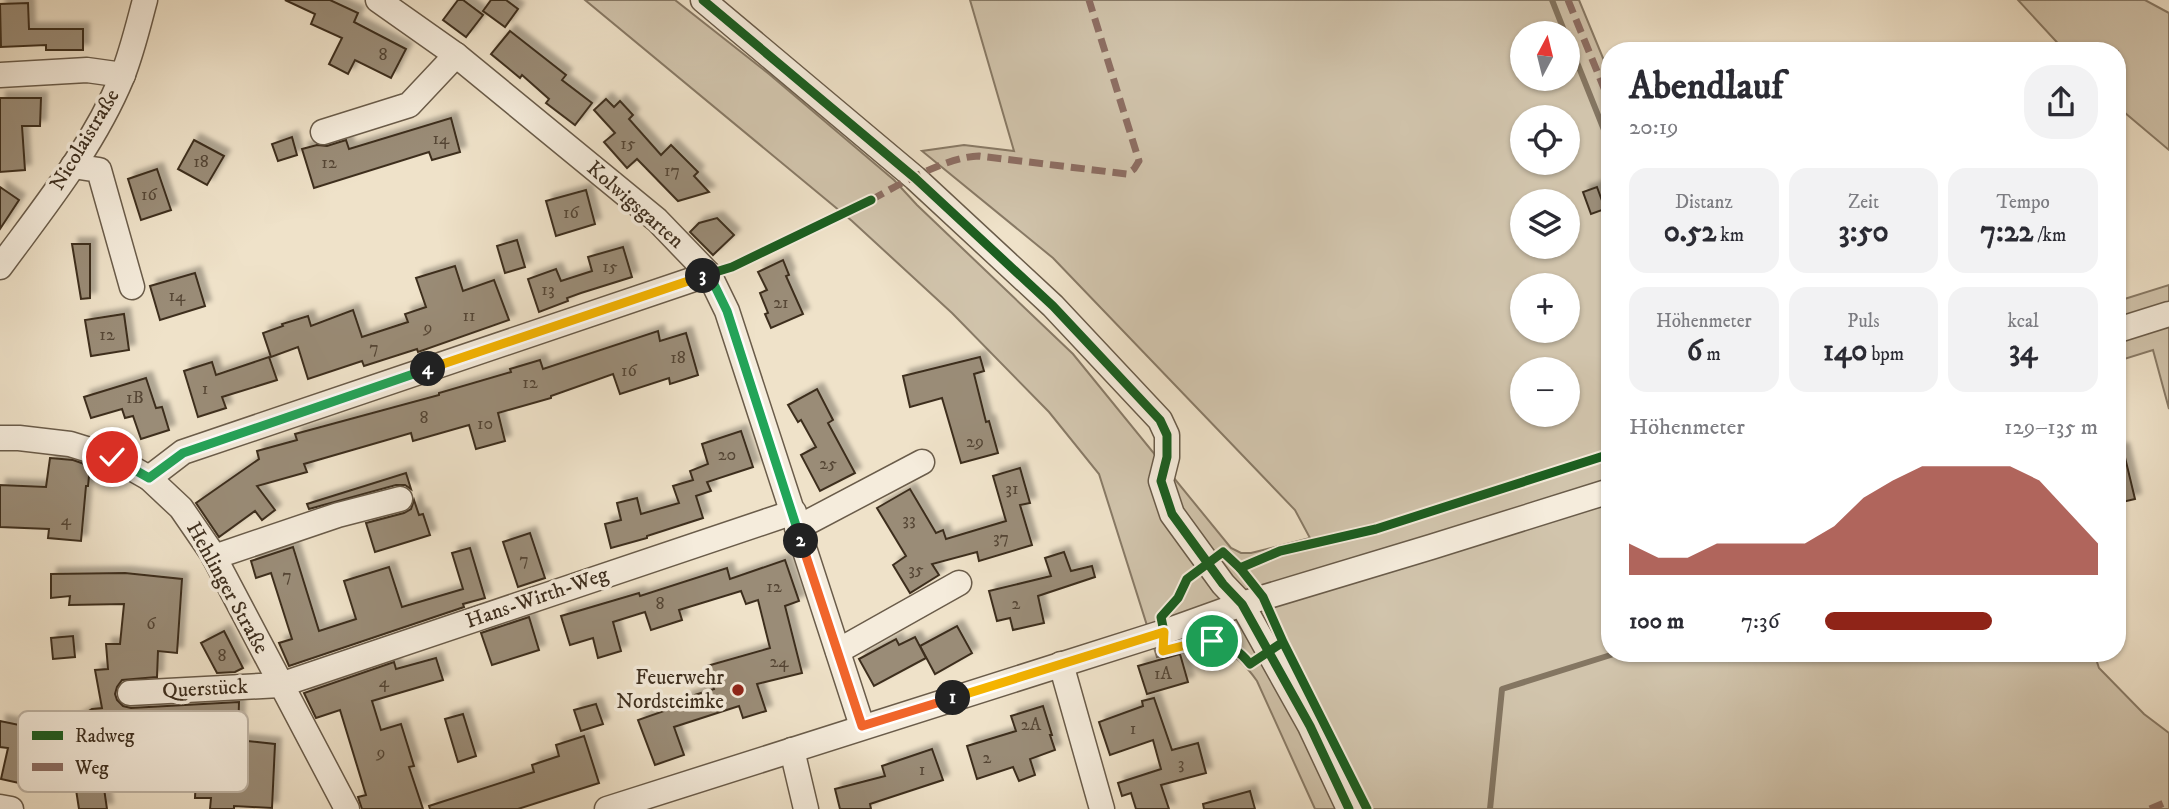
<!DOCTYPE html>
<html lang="de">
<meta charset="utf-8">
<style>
:root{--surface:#fff;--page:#f2f2f3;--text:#2b2b33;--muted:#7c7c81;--accent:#8f2418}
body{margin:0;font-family:"IM FELL DW Pica",serif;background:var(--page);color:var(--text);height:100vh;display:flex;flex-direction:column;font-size:26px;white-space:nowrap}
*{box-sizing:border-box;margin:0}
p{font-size:23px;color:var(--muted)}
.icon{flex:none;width:38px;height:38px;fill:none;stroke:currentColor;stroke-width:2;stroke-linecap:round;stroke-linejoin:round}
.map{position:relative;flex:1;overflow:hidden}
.sheet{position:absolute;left:1601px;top:42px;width:525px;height:620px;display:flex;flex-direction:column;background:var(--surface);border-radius:28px;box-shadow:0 2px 5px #0004}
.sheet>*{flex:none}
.needle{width:46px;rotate:7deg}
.buttons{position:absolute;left:1510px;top:21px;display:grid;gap:14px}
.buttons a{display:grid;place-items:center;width:70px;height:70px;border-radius:50%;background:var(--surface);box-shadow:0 2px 5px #0004;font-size:35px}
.pin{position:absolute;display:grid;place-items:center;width:60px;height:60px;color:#fff;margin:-30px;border:4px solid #fff;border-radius:50%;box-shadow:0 2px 7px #0007}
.km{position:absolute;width:35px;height:35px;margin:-18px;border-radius:50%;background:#222;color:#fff;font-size:19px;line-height:35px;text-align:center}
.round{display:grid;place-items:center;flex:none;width:74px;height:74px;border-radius:28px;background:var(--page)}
.head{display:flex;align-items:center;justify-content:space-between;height:119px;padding:0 28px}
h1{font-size:38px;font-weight:700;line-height:52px}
.figures{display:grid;grid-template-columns:repeat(3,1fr);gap:10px;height:119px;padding:7px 28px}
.figures div{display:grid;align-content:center;border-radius:18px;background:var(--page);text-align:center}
.figures b{font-size:30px;font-weight:700}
.figures small{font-size:19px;font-weight:400}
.figures p{font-size:19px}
.chart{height:196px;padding:14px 28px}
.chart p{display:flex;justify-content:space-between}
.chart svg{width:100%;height:126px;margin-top:7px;fill:var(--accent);opacity:.7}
ul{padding:0 28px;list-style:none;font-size:23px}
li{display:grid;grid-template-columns:112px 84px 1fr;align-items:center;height:52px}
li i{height:18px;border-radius:9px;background:var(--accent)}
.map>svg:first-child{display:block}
</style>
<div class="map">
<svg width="2169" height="809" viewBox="0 0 2169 809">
<defs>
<filter id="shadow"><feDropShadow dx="6" dy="-6" stdDeviation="2" flood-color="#0004"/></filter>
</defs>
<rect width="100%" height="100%" fill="#efe2c9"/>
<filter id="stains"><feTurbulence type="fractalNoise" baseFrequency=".00286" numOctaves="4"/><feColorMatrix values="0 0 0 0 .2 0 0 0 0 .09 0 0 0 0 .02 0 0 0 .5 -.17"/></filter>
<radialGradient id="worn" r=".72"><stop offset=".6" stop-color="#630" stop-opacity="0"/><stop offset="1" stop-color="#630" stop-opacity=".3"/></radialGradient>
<g fill="#d1c4ac" stroke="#887a66" stroke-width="2" fill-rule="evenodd">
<path d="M585 0H675L769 74 894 180 917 205 1073 354 1231 548 1241 553H1251L1310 538 1295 510 1053 258 922 151 964 145 1014 151 970 0H1579L1610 75V653H2094L2099 668 2144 714 2169 733V809H1315L1257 681C1250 671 1241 659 1229 654 1208 646 1178 653 1157 657L1099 474 1049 412 952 313 852 221ZM1522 33H1568V79H1522ZM1522 117H1568V163H1522ZM1522 201H1568V247H1522ZM1522 285H1568V331H1522ZM1522 369H1568V415H1522Z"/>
<polygon points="2018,0 2145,0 2169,13 2169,150 2118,107 2118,51 2065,51"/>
<polygon points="2169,285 2169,409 2153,350 2118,361 2118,301"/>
</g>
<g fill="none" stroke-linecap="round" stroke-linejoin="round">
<g stroke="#847662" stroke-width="6">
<polyline points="1552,0 1565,33"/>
<polyline points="1568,40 1610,145"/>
<polyline points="1490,809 1502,689 1617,653"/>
</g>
</g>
<g fill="#9a8c77" stroke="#3e2f1f" stroke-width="2" filter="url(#shadow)">
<polygon points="285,0 330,0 358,13 354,22 406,49 391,78 355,60 348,74 329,64 342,38 311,24 315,14"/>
<polygon points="458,0 463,0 483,15 466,37 443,20"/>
<polygon points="491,0 506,0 518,9 505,27 483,11"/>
<polygon points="28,3 29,29 83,29 83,50 46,50 46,45 1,47 0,4"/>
<polygon points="510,31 566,75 562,80 592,103 575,125 546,103 549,99 522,75 520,78 491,54"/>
<polygon points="0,98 41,98 40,126 22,126 25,170 0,172"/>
<polygon points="606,99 614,107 620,101 633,115 629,119 661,155 671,145 698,172 694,176 709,192 678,201 637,159 627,168 604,142 615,133 594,110"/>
<polygon points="451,118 460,152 432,160 429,152 314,188 302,149 317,145 327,146 346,140 349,149"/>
<polygon points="292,137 297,155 278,161 272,144"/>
<polygon points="194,140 224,156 207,185 178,169"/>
<polygon points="157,169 171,210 141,220 128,179"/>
<polygon points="0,187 19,200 0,229"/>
<polygon points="1597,187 1605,209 1591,214 1583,192"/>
<polygon points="586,190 595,224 556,236 546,201"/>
<polygon points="717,218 734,235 713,255 690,232 699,223"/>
<polygon points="517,240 525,267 505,273 497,246"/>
<polygon points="72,244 90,244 90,298 81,299"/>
<polygon points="623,247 632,277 581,293 567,298 568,301 539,312 528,279 556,269 561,281 592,271 588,257"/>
<polygon points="783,260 789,275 786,276 803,314 771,328 765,314 768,313 760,293 767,290 758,272"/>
<polygon points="455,266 463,291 494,280 509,320 418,352 417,349 364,366 362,361 308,379 298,347 271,357 263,333 283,326 282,324 308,316 311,326 353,310 362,337 408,322 405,314 426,307 416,278"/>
<polygon points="195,273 205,306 160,320 150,286"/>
<polygon points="124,314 129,350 91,356 85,320"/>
<polygon points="658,331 660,341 686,333 698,375 670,384 669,378 620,394 613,374 551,396 551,398 498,413 505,441 476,449 469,425 413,441 411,433 304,464 307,472 257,486 275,510 262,520 255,511 219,537 196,503 259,459 257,451 297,440 295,434 439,395 439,393 511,372 510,369 540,360 543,369"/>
<polygon points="269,357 277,380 222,397 226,408 198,417 184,371 212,362 216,375"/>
<polygon points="980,357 984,371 974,374 986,422 989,421 998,453 961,463 942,398 910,407 903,376"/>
<polygon points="146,378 156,408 162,407 169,430 141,439 133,416 125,418 122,409 91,418 84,397"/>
<polygon points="817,389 833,420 828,423 855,473 820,491 801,455 816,447 801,420 798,422 788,405"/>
<polygon points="741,431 753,467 707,482 711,491 696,496 703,518 647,536 647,538 611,548 605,524 621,520 617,503 637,498 641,514 679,503 673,486 693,480 690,471 708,464 702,444"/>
<polygon points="2123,449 2135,499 2118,503 2118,450"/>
<polygon points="50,458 73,460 90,466 88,486 86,486 81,541 48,538 49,529 0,527 0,485 46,487"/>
<polygon points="1020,468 1030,503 1020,505 1032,545 979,561 977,552 932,564 939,575 910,593 893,565 906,556 877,508 910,489 936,533 943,530 946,539 1006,521 993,476"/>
<polygon points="406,473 411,489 405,485 396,485 309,509 307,504"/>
<polygon points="414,500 419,515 423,514 430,535 375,552 366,523 404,513 411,509"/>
<polygon points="530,533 545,578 518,587 503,542"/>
<polygon points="293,547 319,631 356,619 344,581 389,567 402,607 463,589 452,553 470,548 485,598 463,604 464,607 289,666 279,643 292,639 271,573 256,578 251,561"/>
<polygon points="1064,552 1071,571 1092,566 1095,577 1038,596 1044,623 1013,630 1010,618 997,621 989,591 1051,576 1045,558"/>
<polygon points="785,560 799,601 785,606 802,673 757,684 766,711 743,718 739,706 674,727 684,755 655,765 638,720 687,703 685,698 714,689 707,666 770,648 758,600 746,604 741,591 679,610 682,620 651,630 645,612 613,622 621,651 598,658 593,638 570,645 561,616 639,593 640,596 727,568 730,579"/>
<polygon points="125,573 182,579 177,653 158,651 157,677 122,680 117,687 115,694 117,700 123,706 131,708 239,702 238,740 275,744 272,808 234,806 234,809 210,809 211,798 195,798 198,726 146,731 97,740 107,809 79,809 66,725 92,709 102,708 95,670 108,669 106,644 120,644 124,604 69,605 70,596 51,598 51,574"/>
<polygon points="529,617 539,650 492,665 481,633"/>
<polygon points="957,626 972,653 935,674 920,646"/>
<polygon points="224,631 243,668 235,672 217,673 201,643"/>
<polygon points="73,636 75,657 53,659 51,638"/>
<polygon points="915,637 926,658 874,686 859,659 896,639 899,645"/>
<polygon points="1180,654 1188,682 1147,694 1138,666"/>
<polygon points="436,658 443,680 372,701 381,730 401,724 414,766 409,767 423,809 362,809 358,797 366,795 340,710 316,718 304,693 394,662 396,669"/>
<polygon points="1154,698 1172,750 1198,743 1206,773 1161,785 1169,809 1136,809 1131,793 1122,796 1118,783 1161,769 1153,740 1110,755 1099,722 1143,706 1142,701"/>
<polygon points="596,704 603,724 581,731 574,710"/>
<polygon points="1043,706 1052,735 1050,735 1055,750 1030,759 1035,775 1019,781 1013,767 977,779 967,746 1016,731 1011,716"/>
<polygon points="463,714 476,756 458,762 445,719"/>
<polygon points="0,721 48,731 37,787 1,779 8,748 0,747"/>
<polygon points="584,736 599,783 518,809 430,809 429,806 534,772 532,765 559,756 556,745"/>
<polygon points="932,749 943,780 870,804 871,809 840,809 835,789 885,776 882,766"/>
<polygon points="1250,791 1255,809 1204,809 1203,804"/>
</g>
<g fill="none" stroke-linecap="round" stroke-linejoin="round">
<defs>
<g id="minor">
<polyline points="378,0 456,55 657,220 709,274 727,311 862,726"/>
<polyline points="703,0 915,178 1053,306 1160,420 1167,435 1167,457 1161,481 1172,514 1223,584 1242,604 1310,726 1349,809"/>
<polyline points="0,75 87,70 123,75"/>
<polyline points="323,132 409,105 456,55"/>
<polyline points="73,166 99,170 132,287"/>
<path d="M0 267C44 207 93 147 122 77 132 52 138 26 145 0"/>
<polyline points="2118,330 2169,314"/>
<polyline points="0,438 19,438 70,444 112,457 149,478 181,508 212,553 347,809"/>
<polyline points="149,478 183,452 709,274"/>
<polyline points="797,528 922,462"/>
<polyline points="214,557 338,515 400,499"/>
<polyline points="838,651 959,583"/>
<polyline points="1061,664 1102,809"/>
<polyline points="130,693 280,685 794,512"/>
<polyline points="792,750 806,809"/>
<polyline points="0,807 11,809"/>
<polyline points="607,809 1164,632 1242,604 1431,547 1610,491"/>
</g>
</defs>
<use href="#minor" stroke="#6a5c4a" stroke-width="27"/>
<use href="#minor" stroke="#f5ecdc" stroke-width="24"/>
<g stroke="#8d6e63" stroke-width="7" stroke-dasharray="14 7" stroke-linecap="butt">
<polyline points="1568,0 1610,103"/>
<path d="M871 200C900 184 946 157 979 156L1127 174 1134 169 1139 161 1089 0"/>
<polyline points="2150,809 2169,801"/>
</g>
<defs>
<g id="cycleway">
<polyline points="703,0 915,178 1053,306 1160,420 1167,435 1167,457 1161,481 1172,514 1223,584 1242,604 1310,726 1349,809"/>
<polyline points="709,274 732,267 871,200"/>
<polyline points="1240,568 1280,551 1376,529 1610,454"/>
<path d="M1283 642 1250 664C1224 631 1198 642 1163 651L1164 632 1161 617 1178 598 1187 579 1223 552 1240 568 1263 597 1283 642 1367 809"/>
</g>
</defs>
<use href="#cycleway" stroke="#f5ecdc" stroke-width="13"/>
<use href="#cycleway" stroke="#1b5e20" stroke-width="9"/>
</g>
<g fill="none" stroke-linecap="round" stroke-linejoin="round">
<defs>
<polyline id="split-1" points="953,698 1164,632 1163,651 1198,642 1212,641"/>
<polyline id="split-2" points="801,541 862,726 953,698"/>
<polyline id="split-3" points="703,276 709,274 727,311 801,541"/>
<polyline id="split-4" points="428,369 703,276"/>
<polyline id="split-5" points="112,457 149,478 183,453 428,369"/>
</defs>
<use href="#split-1" stroke="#fff" stroke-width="14"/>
<use href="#split-2" stroke="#fff" stroke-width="14"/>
<use href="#split-3" stroke="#fff" stroke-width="14"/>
<use href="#split-4" stroke="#fff" stroke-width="14"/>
<use href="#split-5" stroke="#fff" stroke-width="14"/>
<use href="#split-1" stroke="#f5b400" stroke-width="9"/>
<use href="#split-2" stroke="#f0652b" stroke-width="9"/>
<use href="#split-3" stroke="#22a559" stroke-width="9"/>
<use href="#split-4" stroke="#f5b400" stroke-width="9"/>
<use href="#split-5" stroke="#22a559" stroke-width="9"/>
</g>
<circle fill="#8f2418" stroke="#f5ecdc" stroke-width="2.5" cx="738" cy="690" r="7"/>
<g text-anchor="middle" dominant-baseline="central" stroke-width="7" stroke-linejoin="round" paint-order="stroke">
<g font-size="18" fill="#554635">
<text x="383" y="55">8</text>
<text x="441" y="139">14</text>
<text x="628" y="144">15</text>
<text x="201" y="162">18</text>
<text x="329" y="163">12</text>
<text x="672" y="171">17</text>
<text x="149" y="195">16</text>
<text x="571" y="213">16</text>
<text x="610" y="267">15</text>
<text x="548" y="290">13</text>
<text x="177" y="296">14</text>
<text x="781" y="303">21</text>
<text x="469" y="316">11</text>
<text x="428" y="328">9</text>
<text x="107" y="335">12</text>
<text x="374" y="348">7</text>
<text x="678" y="358">18</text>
<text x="629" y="371">16</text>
<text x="530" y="383">12</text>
<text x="205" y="389">1</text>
<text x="135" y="398">1B</text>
<text x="424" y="418">8</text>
<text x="485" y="424">10</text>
<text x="975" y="442">29</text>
<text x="727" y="455">20</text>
<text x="828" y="464">25</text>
<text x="1012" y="489">31</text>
<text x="66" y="520">4</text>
<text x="909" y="520">33</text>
<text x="1001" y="538">37</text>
<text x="524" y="560">7</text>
<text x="916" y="570">35</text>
<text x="287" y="576">7</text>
<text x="774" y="587">12</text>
<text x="660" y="604">8</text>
<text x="1016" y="604">2</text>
<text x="151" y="624">6</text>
<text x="222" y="656">8</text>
<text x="779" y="662">24</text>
<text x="1163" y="674">1A</text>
<text x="384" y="682">4</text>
<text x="1031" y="725">2A</text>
<text x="1133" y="729">1</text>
<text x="381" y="753">9</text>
<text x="987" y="758">2</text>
<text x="1181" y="764">3</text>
<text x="922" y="770">1</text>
</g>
<g font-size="21" fill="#3e2f1f" stroke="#f5ecdc">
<text transform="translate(85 140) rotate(-59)">Nicolaistraße</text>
<text transform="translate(635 205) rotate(41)">Kolwigsgarten</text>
<text transform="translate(227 588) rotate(61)">Hehlinger Straße</text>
<text transform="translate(537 598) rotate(-19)">Hans-Wirth-Weg</text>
<text transform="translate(205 689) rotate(-3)">Querstück</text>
</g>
<g font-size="21" fill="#3e2f1f" stroke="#f5ecdc" text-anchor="end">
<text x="724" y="678">Feuerwehr<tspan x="724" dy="24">Nordsteimke</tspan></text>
</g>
</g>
<rect x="18" y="711" width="230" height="81" rx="10" fill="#f5ecdc" stroke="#beb3a3" stroke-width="2"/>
<rect x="32" y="731" width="31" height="9" fill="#1b5e20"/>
<rect x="32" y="763" width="31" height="8" fill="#8d6e63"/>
<g font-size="19" fill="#3e2f1f">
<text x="75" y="742">Radweg</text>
<text x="75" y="774">Weg</text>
</g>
<rect width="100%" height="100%" filter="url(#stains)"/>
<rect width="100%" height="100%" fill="url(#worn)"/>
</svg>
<div class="buttons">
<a><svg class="needle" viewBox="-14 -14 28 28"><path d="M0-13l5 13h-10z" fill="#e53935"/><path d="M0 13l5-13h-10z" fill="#7c7c81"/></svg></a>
<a><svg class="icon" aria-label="locate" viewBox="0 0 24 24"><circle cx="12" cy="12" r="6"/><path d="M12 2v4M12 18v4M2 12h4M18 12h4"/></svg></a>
<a><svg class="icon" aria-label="layers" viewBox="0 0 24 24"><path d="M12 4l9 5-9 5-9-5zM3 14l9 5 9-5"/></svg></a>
<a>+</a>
<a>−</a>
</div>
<div class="pin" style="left:1212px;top:641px;background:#1e9e55"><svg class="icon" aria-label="arrive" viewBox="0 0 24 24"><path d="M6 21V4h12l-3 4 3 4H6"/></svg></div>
<div class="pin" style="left:112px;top:457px;background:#d93025"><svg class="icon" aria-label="check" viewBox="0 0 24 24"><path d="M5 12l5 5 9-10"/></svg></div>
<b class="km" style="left:953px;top:698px">1</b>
<b class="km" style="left:801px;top:541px">2</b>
<b class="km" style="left:703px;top:276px">3</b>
<b class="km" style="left:428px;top:369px">4</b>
<section class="sheet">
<div class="head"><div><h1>Abendlauf</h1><p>20:19</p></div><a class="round"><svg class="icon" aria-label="share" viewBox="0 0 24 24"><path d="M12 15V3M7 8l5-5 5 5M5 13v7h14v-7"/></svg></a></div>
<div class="figures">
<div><p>Distanz</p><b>0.52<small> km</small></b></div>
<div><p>Zeit</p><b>3:50</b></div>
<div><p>Tempo</p><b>7:22<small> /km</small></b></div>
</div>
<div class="figures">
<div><p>Höhenmeter</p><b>6<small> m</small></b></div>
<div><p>Puls</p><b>140<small> bpm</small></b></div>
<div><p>kcal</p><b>34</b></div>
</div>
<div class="chart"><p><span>Höhenmeter</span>129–135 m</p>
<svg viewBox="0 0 160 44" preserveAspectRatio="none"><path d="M0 44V33L10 38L20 38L30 33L40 33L50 33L60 33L70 27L80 17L90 11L100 6L110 6L120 6L130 6L140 11L150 22L160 33V44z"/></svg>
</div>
<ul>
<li><b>100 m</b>7:36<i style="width:61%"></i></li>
</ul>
</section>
</div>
